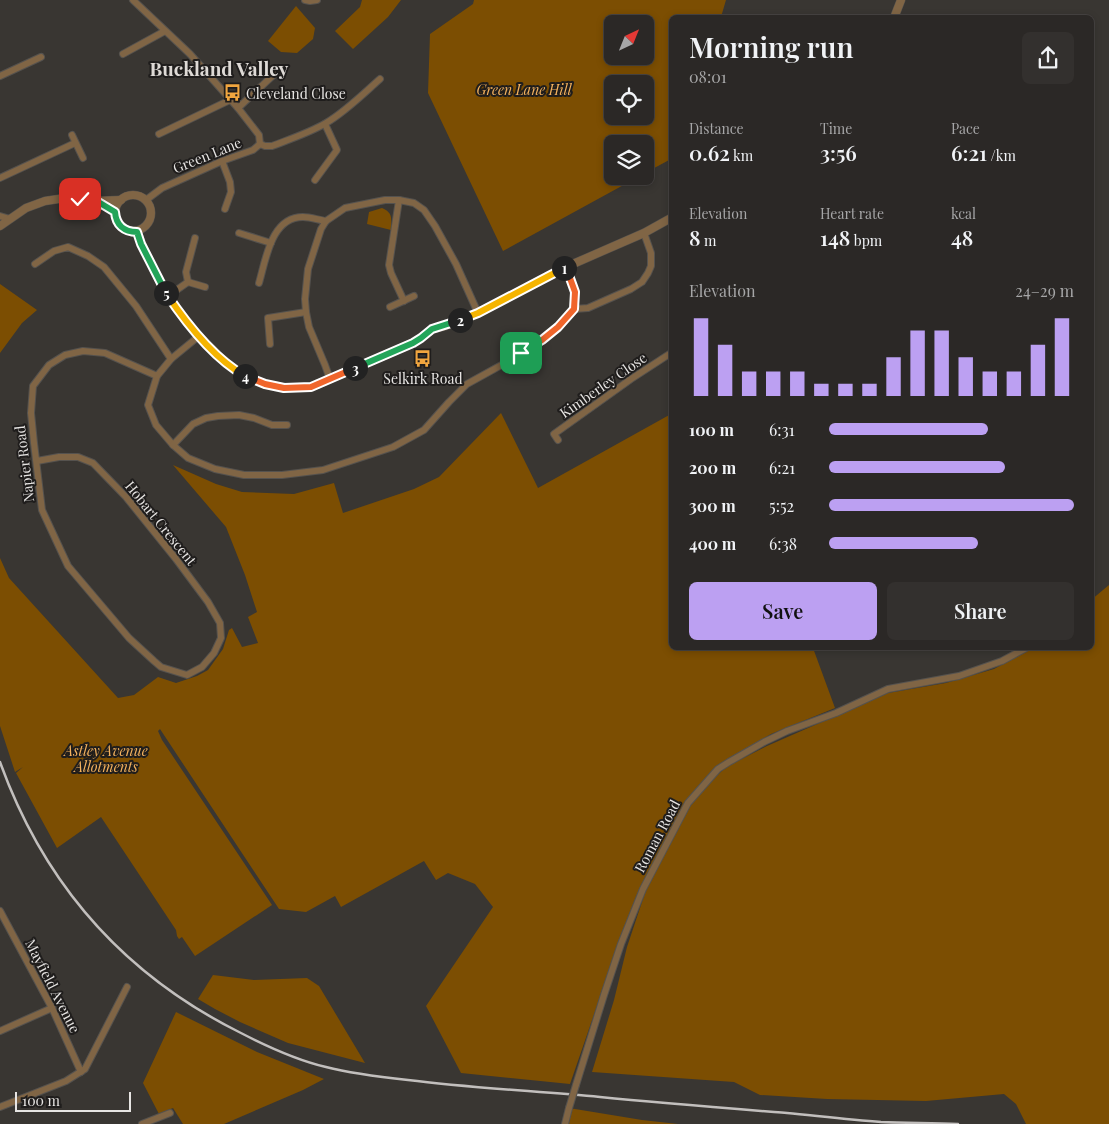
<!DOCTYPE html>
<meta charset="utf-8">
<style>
:root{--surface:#2b2826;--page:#33302e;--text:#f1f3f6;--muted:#a6a6a7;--line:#474443;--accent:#bca0f2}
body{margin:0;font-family:"Playfair Display",serif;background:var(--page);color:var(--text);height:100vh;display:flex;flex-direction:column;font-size:19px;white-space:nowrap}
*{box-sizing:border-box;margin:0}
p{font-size:16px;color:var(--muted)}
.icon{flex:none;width:28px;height:28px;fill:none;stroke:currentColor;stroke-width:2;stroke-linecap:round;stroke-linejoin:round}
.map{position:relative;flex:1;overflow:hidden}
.side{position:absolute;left:669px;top:15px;width:425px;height:635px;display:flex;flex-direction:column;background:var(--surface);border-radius:8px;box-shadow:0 2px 8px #0003,0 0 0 1px var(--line)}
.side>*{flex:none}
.needle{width:32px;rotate:43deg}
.controls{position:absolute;left:604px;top:15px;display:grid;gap:10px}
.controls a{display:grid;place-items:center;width:50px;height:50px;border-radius:8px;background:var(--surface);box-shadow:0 2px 8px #0003,0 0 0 1px var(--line);font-size:25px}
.scale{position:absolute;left:15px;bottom:12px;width:116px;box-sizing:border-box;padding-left:5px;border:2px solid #e7e5e3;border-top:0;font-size:14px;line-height:18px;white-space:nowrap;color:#e7e5e3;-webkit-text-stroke:4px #1f1d1c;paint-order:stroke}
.pin{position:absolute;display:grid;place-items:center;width:42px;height:42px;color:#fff;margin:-21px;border-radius:10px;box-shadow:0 2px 8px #0006}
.km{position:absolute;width:25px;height:25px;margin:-12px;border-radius:50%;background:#222;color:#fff;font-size:14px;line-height:25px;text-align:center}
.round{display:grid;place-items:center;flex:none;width:52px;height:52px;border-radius:8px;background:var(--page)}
.summary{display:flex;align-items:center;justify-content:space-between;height:85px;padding:0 20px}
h1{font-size:28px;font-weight:600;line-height:38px}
.stats{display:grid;grid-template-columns:repeat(3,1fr);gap:8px;height:85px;padding:5px 20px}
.stats div{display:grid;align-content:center}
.stats b{font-size:21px;font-weight:600}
.stats small{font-size:14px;font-weight:400}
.stats p{font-size:14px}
.chart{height:140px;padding:10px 20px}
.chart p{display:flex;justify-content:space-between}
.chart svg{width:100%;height:90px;margin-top:5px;stroke:var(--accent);stroke-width:6}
.action{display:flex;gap:10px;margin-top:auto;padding:10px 20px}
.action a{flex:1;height:58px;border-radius:8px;background:var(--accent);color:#111;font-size:20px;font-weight:600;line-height:58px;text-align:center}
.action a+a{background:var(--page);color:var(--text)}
ul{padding:0 20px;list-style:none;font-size:16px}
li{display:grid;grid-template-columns:80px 60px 1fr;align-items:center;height:38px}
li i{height:12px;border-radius:6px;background:var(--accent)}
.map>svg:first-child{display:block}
</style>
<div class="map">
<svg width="1109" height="1124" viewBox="0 0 1109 1124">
<rect width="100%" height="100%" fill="#393632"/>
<g fill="#7c4e02" fill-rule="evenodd">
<polygon points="362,0 401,0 388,17 353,49 335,31 360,7"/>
<path d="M474 0H726L721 17 671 18V159L645 173V144H612V176H640L503 251 428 93 430 34 473 4ZM612 24H645V56H612ZM612 84H645V116H612Z"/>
<polygon points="296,6 315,28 313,39 297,53 281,52 268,41"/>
<path d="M382 208C394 213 391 220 391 230L367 224 369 212Z"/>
<polygon points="0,284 37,310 22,323 0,353"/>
<polygon points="501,413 538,488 671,414 671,648 813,648 835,708 771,734 714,769 685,803 618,945 570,1084 461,1073 426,1006 493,907 475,884 448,873 436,880 424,861 341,907 335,896 306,912 279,909 160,729 158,731 162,740 272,905 195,956 182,937 179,939 177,936 176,930 101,817 57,848 16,773 23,767 15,772 0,726 0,558 9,578 118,698 134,695 158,677 176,683 197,676 208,670 223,649 229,630 232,628 242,647 258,643 248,617 257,612 245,575 226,527 173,465 216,484 242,492 294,494 334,483 343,513 414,489 439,477"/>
<polygon points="1109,585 1109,1124 1026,1124 1016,1104 1004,1094 926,1101 827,1099 760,1095 734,1082 592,1072 614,1000 627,947 647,887 688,803 726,767 767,746 888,693 946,683 994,669 1033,648 1091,648 1091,600"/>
<polygon points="213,975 254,980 307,978 319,986 365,1063 288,1043 240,1022 215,1009 198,999"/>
<polygon points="176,1012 257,1052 324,1079 303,1090 224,1124 183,1124 173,1108 159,1114 143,1083"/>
<polygon points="569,1108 642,1120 678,1124 566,1124"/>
</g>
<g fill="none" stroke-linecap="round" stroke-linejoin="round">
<defs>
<g id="minor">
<polyline points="133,0 190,54 238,108 259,135 260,144"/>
<polyline points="305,0 310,1 317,0"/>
<polyline points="123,54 165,31"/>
<polyline points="0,76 41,57"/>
<polyline points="238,108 281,68"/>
<polyline points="159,134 230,100"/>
<polyline points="72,135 83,158"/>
<path d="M260 144 265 146H272C290 139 309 133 326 123 345 112 363 94 380 79"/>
<polyline points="222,161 230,182 231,192 225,209"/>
<polyline points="0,178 75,143"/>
<polyline points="315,180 337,150 325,124"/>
<polyline points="146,200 162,188 222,161 253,150 260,144"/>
<polyline points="399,200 389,265 391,273 404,301"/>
<polyline points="0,216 10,219"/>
<polyline points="239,233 271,243"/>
<polyline points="35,264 54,251 68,247 88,256 104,267 136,306 171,359"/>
<polyline points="188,282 205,287"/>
<path d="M259 283C266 259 271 217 303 217 310 217 319 220 326 221"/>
<polyline points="168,296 188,282 186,272 195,238"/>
<polyline points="390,307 414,296"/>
<polyline points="574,309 588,308 631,289 642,282 648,273 651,266 651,253 644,233"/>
<polyline points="199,336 171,359 157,376 148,405 156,425 173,445 188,458 215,469 244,475 282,475 323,470 393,447 424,430 449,402 467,384 516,357 542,340 558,327 574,309 575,292 566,267"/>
<polyline points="270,344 268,318 306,312"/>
<polyline points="330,379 325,365 309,327 306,312 305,299 308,269 321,229 326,221 345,208 385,200 399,200 414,203 424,210 435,226 456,264 478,313"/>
<polyline points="558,440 554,434 631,379 671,353"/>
<polyline points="173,445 193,424 206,418 218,416 239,415 254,418 272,425 287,425"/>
<polyline points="37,461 59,457 78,457 93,463 126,497 176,559 208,602 220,623 221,638 214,653 202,667 187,675 161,667 154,661 129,638 68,566 42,510 34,443 31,413 33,386 49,365 65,355 83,351 105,353 157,376"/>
<polyline points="0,911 52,1008 81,1072"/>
<polyline points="0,1031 52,1008"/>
<polyline points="576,1085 604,995 621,944 643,889 688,803 718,769 729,762 764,742 787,731 836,713 888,689 959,676 1002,661 1026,648"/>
<polyline points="0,1107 66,1081 85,1069 127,987"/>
<polyline points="142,1124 170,1113"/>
<polyline points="565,1124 569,1108"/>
</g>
<g id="tertiary">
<polyline points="894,18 901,0"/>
<circle cx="133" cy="213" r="18"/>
<polyline points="0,226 26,208 45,201 65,198 95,201 121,200"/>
<polyline points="137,232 146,254 164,289 182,316 199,336 222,359 243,375 265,384 285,388 311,387 413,343 421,338 432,329 445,326 478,313 566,267 644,233 671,218"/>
</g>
</defs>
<use href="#minor" stroke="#55524e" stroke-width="8"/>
<use href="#tertiary" stroke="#55524e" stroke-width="9"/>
<use href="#minor" stroke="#806545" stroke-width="6"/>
<use href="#tertiary" stroke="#806545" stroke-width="8"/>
<path stroke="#c2bfbd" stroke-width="2.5" d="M0 762C44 884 123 974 239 1032 266 1046 296 1060 326 1067 353 1074 380 1077 408 1080 471 1088 536 1091 600 1097 662 1103 725 1108 787 1113 818 1116 850 1120 881 1122 906 1123 932 1123 958 1124"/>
<defs>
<polyline id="minor-bridge" points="569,1108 576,1085"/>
</defs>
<use href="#minor-bridge" stroke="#55524e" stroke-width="8" stroke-linecap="butt"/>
<use href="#minor-bridge" stroke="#806545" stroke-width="6"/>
</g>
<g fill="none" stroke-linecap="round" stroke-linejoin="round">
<defs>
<polyline id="split-1" points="521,353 542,340 558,327 574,309 575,292 566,267 564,268"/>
<polyline id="split-2" points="460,320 478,313 564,268"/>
<polyline id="split-3" points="355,368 413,343 421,338 432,329 460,320"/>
<polyline id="split-4" points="245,376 265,384 284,388 311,387 355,368"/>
<path id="split-5" d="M166 293C186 323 213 358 245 376"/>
<path id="split-6" d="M80 199 95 200 115 212C116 225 124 232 137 232L141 244 166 293"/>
</defs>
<use href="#split-1" stroke="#fff" stroke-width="10"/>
<use href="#split-2" stroke="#fff" stroke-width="10"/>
<use href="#split-3" stroke="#fff" stroke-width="10"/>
<use href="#split-4" stroke="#fff" stroke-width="10"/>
<use href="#split-5" stroke="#fff" stroke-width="10"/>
<use href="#split-6" stroke="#fff" stroke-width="10"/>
<use href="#split-1" stroke="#f0652b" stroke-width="6"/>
<use href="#split-2" stroke="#f5b400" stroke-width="6"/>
<use href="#split-3" stroke="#22a559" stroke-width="6"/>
<use href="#split-4" stroke="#f0652b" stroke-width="6"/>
<use href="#split-5" stroke="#f5b400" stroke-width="6"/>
<use href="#split-6" stroke="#22a559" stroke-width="6"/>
</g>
<defs>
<symbol id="bus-bare" viewBox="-9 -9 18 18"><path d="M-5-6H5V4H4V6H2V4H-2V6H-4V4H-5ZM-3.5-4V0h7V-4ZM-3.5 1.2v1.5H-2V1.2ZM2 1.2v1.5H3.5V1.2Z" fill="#f1a63f" stroke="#1f1d1c" stroke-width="2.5" paint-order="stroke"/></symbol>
</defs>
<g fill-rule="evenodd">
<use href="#bus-bare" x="220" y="80" width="25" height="25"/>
<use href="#bus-bare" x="410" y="346" width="25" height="25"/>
</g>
<g text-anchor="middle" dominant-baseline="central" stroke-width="4" stroke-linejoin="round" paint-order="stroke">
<g font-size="14" font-style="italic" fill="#f4b25e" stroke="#1f1d1c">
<text x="524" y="89">Green Lane Hill</text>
<text x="106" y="750">Astley Avenue<tspan x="106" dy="16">Allotments</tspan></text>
</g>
<g font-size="14" fill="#e7e5e3" stroke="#1f1d1c" text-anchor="start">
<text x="246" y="93">Cleveland Close</text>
<text x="423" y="378" text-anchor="middle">Selkirk Road</text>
</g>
<g font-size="14" fill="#e7e5e3" stroke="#1f1d1c">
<text transform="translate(207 155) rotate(-22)">Green Lane</text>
<text transform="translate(603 385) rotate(-35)">Kimberley Close</text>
<text transform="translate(24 464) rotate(-97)">Napier Road</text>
<text transform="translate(161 523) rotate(51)">Hobart Crescent</text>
<text transform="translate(657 836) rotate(-62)">Roman Road</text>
<text transform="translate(53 986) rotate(63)">Mayfield Avenue</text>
</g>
<g font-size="19" font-weight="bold" fill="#dedad6" stroke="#1f1d1c">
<text x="219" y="68">Buckland Valley</text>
</g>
</g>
</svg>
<div class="controls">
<a><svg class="needle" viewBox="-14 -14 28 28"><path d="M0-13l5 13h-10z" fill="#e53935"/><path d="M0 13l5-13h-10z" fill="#a6a6a7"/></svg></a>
<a><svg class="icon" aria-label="locate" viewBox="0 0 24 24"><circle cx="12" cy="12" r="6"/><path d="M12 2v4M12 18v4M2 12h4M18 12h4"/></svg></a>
<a><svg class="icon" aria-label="layers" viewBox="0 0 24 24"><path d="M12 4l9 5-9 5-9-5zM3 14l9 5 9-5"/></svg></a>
</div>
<div class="scale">100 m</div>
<div class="pin" style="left:521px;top:353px;background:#1e9e55"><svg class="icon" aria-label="arrive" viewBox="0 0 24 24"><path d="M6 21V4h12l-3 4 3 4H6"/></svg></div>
<div class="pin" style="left:80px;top:199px;background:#d93025"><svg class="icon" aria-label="check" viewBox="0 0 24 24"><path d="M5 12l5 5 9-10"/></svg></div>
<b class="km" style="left:564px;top:268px">1</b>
<b class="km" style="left:460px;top:320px">2</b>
<b class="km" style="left:355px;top:368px">3</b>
<b class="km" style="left:245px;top:376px">4</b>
<b class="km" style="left:166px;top:293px">5</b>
<section class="side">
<div class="summary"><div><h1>Morning run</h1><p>08:01</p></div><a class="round"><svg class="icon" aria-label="share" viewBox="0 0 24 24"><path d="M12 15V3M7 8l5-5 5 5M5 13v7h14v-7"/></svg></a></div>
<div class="stats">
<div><p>Distance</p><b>0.62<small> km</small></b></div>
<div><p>Time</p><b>3:56</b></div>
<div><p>Pace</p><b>6:21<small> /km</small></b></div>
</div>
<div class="stats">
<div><p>Elevation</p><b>8<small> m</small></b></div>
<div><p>Heart rate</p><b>148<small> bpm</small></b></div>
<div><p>kcal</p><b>48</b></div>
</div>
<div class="chart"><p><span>Elevation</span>24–29 m</p>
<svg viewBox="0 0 160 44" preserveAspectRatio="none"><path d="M5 44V6M15 44V19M25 44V32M35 44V32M45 44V32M55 44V38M65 44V38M75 44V38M85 44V25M95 44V12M105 44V12M115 44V25M125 44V32M135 44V32M145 44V19M155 44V6"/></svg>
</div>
<ul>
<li><b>100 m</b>6:31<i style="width:65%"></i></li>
<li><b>200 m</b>6:21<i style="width:72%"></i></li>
<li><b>300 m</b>5:52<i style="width:100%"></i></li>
<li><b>400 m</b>6:38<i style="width:61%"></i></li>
</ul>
<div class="action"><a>Save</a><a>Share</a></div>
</section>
</div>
